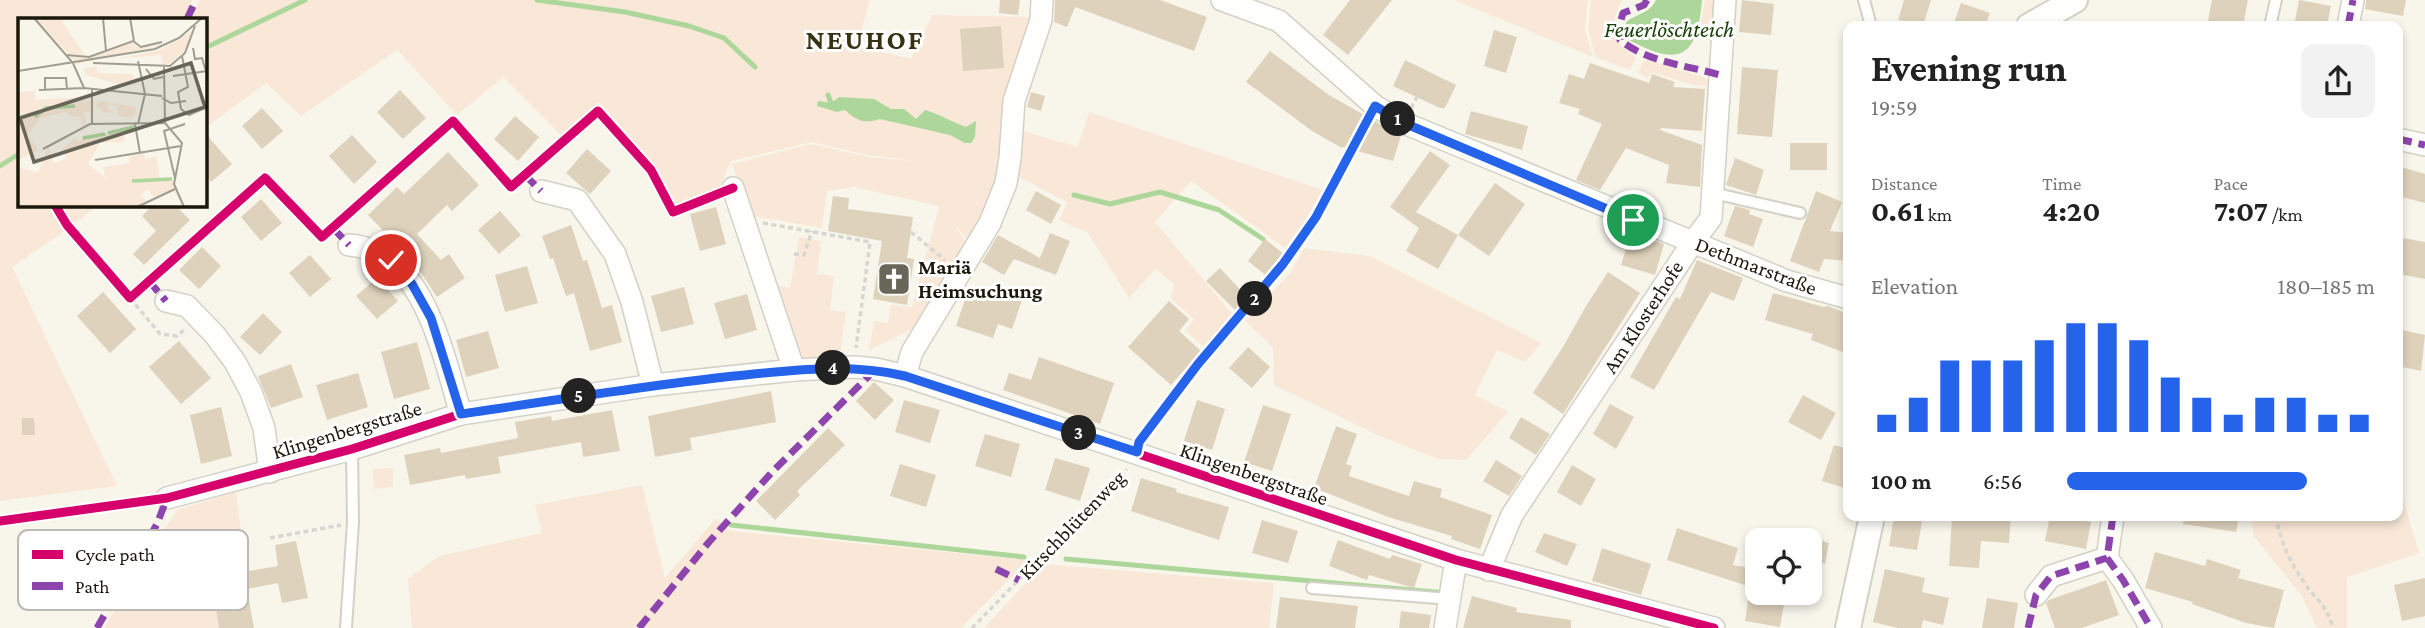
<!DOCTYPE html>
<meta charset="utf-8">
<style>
:root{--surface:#fff;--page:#f2f2f2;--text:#222;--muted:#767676;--accent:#2563eb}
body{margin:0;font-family:"Crimson Pro",serif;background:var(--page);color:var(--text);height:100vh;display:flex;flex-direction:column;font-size:26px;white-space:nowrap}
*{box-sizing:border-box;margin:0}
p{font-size:23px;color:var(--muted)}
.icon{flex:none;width:38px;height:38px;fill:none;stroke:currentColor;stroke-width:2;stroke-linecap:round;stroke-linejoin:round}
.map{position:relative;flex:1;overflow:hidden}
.sheet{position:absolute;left:1843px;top:21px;width:560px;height:500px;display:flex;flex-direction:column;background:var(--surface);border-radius:14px;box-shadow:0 4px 10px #0003}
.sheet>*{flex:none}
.controls{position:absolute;left:1745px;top:528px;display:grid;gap:14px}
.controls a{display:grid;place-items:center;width:77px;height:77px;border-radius:14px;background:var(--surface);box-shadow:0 4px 10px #0003;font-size:35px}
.pin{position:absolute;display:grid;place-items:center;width:60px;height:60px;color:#fff;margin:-30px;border:4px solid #fff;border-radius:50%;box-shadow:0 2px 7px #0007}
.km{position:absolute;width:35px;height:35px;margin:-18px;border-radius:50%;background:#222;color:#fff;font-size:19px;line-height:35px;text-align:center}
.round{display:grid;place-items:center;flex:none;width:74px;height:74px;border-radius:14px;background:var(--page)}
.head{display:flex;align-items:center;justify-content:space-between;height:119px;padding:0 28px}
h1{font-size:38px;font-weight:700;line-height:52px}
.stats{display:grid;grid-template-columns:repeat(3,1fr);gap:10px;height:119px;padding:7px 28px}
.stats div{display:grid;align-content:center}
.stats b{font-size:30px;font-weight:700}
.stats small{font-size:19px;font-weight:400}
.stats p{font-size:19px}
.chart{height:196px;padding:14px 28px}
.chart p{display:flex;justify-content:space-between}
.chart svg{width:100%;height:126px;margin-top:7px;stroke:var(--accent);stroke-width:6}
ul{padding:0 28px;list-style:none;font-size:23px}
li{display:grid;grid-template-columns:112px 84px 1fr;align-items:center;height:52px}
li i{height:18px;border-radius:9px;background:var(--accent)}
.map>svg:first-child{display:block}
</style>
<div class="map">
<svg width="2425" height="628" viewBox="0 0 2425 628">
<rect width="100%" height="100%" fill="#f8f6eb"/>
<g fill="#f9e8d7">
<polygon points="0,0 192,0 183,19 19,19 19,205 50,205 66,230 12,267 117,486 0,501"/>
<polygon points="200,0 870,0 857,46 911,59 932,15 1031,17 1007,85 1001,169 983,217 968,240 949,219 967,243 913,329 869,350 874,321 888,323 891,305 912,307 939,206 854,187 827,191 822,228 751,216 732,164 811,144 869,157 925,162 867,155 812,142 731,161 719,189 677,206 655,165 599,102 561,135 503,77 457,115 397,50 301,116 266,83 205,128 205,19 191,19"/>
<polygon points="1454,0 1588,0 1585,30 1593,57"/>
<path d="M1591 0H1623C1614 10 1611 31 1619 43 1622 48 1631 53 1636 58L1630 70 1596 58 1588 30Z"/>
<polygon points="1705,0 1717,0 1714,40 1698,40"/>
<polygon points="1647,60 1706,78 1708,86 1689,84 1651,72 1648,78 1638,73 1643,62"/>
<polygon points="1089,112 1323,190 1288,250 1191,181 1155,222 1233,315 1204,347 1185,331 1194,319 1171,299 1174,284 1156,269 1129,298 1087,232 1059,220 1067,202 1019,177 1023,131 1078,147"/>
<polygon points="60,205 99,205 72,225"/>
<polygon points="799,237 821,241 817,274 834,276 830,310 846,312 840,355 779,364 755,281 790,288"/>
<polygon points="1304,248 1370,256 1541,343 1525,362 1497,350 1475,395 1508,412 1466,460 1438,459 1382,437 1274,385 1273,347 1245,321 1292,271"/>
<polygon points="393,468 393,487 374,489 373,469"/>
<polygon points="2398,481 2419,553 2347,577 2347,628 2317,628 2301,595 2253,535 2252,516 2398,516"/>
<polygon points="642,485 665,578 716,518 731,531 1028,560 961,628 412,628 408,579 439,556 542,533 535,505"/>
<polygon points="236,492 242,539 230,541 226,529 202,533 206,554 202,572 210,571 213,592 225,591 229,612 217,615 219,628 104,628 177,510"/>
<polygon points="1043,564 1274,583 1269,628 984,628"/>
</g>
<g fill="#acd69a">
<path d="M1656 0H1702C1697 60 1679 67 1627 39L1625 31 1626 22C1638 13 1649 14 1656 0Z"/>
<path d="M839 97 874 99 891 109H904L916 119 925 110C940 114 951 122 966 127L976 121 975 137 971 143H965L950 135 880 119C865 124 857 121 845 110L837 112 817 106 818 101 831 103Z"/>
</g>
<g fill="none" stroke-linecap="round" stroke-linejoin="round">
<g stroke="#acd69a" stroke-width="5">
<polyline points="537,0 625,12 689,26 724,38 755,67"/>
<polyline points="205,48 305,0"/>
<polyline points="828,95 831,103"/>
<polyline points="0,166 19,154"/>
<polyline points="1074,195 1110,204 1160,192 1219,210 1263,239"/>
<polyline points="731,525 1024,557"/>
<polyline points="1066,559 1446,593"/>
</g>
</g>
<g fill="#ded2bc">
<polygon points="1000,0 1020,0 1018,15 999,13"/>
<polygon points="1055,0 1160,0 1207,17 1194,51 1075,7 1067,27 1054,22"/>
<polygon points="1350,0 1392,0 1348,55 1323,35"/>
<polygon points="1742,0 1774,4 1771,35 1739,32"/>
<polygon points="1904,0 1931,0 1923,26 1898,20"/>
<polygon points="2212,0 2248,0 2243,26 2207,26"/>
<polygon points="2299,0 2331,6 2327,26 2294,26"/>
<polygon points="2366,0 2406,0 2403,16 2365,9"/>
<polygon points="1961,3 1990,13 1985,26 1953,26"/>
<polygon points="1001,26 1004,68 963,71 960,29"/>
<polygon points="1494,30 1517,37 1506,73 1484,66"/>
<polygon points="1270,51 1329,95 1401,136 1393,161 1343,147 1342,148 1312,131 1246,82"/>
<polygon points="1405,60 1456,85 1445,108 1440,108 1393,86"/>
<polygon points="1590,63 1649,83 1652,74 1675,82 1673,87 1705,89 1702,131 1661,128 1660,130 1702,145 1700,187 1666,183 1669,165 1626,148 1600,190 1576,180 1602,124 1578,114 1580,109 1559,103 1569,74 1584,79"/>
<polygon points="1742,67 1778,70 1772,137 1737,134"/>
<polygon points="400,90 426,118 403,139 377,112"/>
<polygon points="1031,92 1045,96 1041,111 1027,107"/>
<polygon points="262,108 283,131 262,149 242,126"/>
<polygon points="1471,111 1528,126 1522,150 1465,134"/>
<polygon points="515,116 539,137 518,161 494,139"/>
<polygon points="205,133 232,164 211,182 205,174"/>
<polygon points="352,135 377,162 354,184 329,156"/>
<rect x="1790" y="143" width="37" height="27"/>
<polygon points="587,149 611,171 590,194 566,173"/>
<polygon points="1430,151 1450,165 1416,212 1458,235 1438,269 1406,251 1419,228 1390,207"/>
<polygon points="448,152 479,185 452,211 447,205 417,234 441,260 449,254 465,278 437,297 415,264 368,215 397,187 404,194"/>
<polygon points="1735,158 1764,170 1756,195 1726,185"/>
<polygon points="2398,166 2425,174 2425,203 2398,196"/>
<polygon points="1495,183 1525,204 1489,256 1458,235"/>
<polygon points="1036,191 1061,205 1051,224 1026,210"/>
<polygon points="1816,191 1842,202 1830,231 1848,233 1848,261 1824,259 1819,272 1790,261"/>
<polygon points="833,196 849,198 848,209 913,217 907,258 914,259 907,305 873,299 882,241 828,231"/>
<polygon points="261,199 282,223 261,241 241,217"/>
<polygon points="153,205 175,205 190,220 144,265 133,254 156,231 142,216"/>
<polygon points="1735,206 1750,210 1749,214 1763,219 1753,247 1724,236"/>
<polygon points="716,207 726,244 700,251 690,214"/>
<polygon points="500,211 521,235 499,254 478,230"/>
<polygon points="571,225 583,261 587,260 602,308 612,305 622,342 590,351 574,293 566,296 553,258 550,259 542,236"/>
<polygon points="1050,233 1070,241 1056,275 1014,259 1004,275 982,262 998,235 1040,258"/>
<polygon points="1631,233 1664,244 1655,275 1621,265"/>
<polygon points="2403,238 2425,242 2425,279 2398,274"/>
<polygon points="1265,239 1285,255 1268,277 1248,261"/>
<polygon points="202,247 221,266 199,289 179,270"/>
<polygon points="310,255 331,279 310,297 289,273"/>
<polygon points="1697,260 1743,278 1734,301 1711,292 1654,390 1630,377 1676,297 1680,299"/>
<polygon points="527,266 538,303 505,312 495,275"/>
<polygon points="1220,268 1248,298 1235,310 1206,281"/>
<polygon points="1608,272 1640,293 1563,414 1533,393 1563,347 1586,306"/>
<polygon points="377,278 398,301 377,319 356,296"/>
<polygon points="684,287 694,324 661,332 651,296"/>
<polygon points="990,289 1022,300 1012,329 998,324 993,338 956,326 967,294 986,301"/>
<polygon points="103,292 136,329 110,353 77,316"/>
<polygon points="1773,293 1824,307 1828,306 1848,314 1848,354 1811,340 1813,334 1765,320"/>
<polygon points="747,294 757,330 725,339 714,303"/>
<polygon points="1169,301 1189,319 1179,331 1201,351 1171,385 1128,347"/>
<polygon points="263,313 282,332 260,355 240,337"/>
<polygon points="2398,329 2425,335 2421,371 2398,366"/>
<polygon points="488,331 499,368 466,377 456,340"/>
<polygon points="179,341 211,378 181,404 149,367"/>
<polygon points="417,342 430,389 394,399 381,352"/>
<polygon points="1248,347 1270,367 1252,388 1229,368"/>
<polygon points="1039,357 1114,383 1100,424 1003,390 1009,373 1031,380"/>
<polygon points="291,364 303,397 271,408 258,376"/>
<polygon points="358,373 368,407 327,420 316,385"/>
<polygon points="874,382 894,400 875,420 856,401"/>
<polygon points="771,391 776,422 690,438 692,450 655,457 648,416"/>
<polygon points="1803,395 1836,413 1821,440 1788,422"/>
<polygon points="904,400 940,410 930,443 895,432"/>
<polygon points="1197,400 1225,409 1212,450 1184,441"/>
<polygon points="1610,404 1634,417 1616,449 1593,434"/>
<polygon points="1263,405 1291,414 1272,471 1244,462"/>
<polygon points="221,407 232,456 201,464 190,415"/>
<polygon points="612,410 620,451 583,457 581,442 498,457 501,473 466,479 465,475 410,485 404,455 440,448 441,453 518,438 515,422 551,416 552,421"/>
<polygon points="1521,417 1550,434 1536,455 1509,438"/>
<polygon points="22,418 34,418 35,435 22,435"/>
<polygon points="1336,426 1357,434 1346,464 1352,466 1349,476 1409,496 1414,481 1442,489 1440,497 1492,515 1480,549 1451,539 1452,536 1388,517 1314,488"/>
<polygon points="828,428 845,445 797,491 800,495 775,520 756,501"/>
<polygon points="985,434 1020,444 1011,477 975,466"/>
<polygon points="1834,445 1848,449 1848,489 1822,481"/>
<polygon points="1055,458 1090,468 1080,501 1045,490"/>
<polygon points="1496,460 1522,476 1509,496 1483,481"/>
<polygon points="900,464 936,475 926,507 890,496"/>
<polygon points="1572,465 1596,479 1581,506 1557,492"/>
<polygon points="1141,478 1177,489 1176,492 1229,507 1219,540 1131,511"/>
<polygon points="1894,516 1923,516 1917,550 1889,546"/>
<polygon points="1952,516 2011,516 2009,543 1981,541 1979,568 1949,566"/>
<polygon points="2050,516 2091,522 2086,549 2045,541"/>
<polygon points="2184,516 2239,516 2236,532 2183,524"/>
<polygon points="1262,520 1298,531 1288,563 1252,553"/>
<polygon points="1677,528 1738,548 1733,565 1757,569 1757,589 1667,560"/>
<polygon points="227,529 236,573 278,566 275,545 296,541 308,598 282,603 278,583 247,589 254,628 219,628 210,571 202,573 199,556 206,554 202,533"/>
<polygon points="1544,533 1577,544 1567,566 1535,552"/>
<polygon points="1810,537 1829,543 1825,564 1810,558"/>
<polygon points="1338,540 1390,559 1392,555 1422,564 1414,588 1369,575 1367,580 1329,566"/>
<polygon points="1602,548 1651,564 1641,595 1592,581"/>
<polygon points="2155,552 2205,566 2207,559 2241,570 2238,578 2284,590 2274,628 2246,623 2192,604 2193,602 2145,588"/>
<polygon points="1885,569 1925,578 1922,592 1949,598 1943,625 1923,620 1921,628 1898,628 1873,622"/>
<polygon points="2425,578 2425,616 2402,621 2394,585"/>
<polygon points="2106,580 2119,615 2082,628 2055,628 2046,603 2049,600"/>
<polygon points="1749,593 1786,593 1780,627 1745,621"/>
<polygon points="1472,596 1517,608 1516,612 1571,620 1571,628 1463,628"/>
<polygon points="1280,597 1358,606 1355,628 1276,628"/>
<polygon points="1987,598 2018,603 2014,628 1982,628"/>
<polygon points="1401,611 1431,615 1429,628 1399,628"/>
</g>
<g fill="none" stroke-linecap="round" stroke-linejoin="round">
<defs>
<g id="service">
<polyline points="1864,0 1871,26"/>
<polyline points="2270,26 2276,0"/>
<polyline points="1713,193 1800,213"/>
<polyline points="1312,588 1450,599"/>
<polyline points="346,628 353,522 352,449"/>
</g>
<g id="minor">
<polyline points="1222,0 1279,21 1375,106 1404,123 1787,281 1848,298"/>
<polyline points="2348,26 2353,0"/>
<polyline points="2398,139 2425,145"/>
<polyline points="733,188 794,370"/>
<polyline points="541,191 577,200 615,254 632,302 653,385"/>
<path d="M349 245C424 250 443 356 461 414"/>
<polyline points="166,301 187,306 215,335 235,362 251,392 264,428 270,472"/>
<polyline points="905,376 912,352 990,223 1006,183 1010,158 1014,101 1041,20 1042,0"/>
<polyline points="167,498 352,449 461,414 653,385 794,370 855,367 876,369 905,376 1456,560 1714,628"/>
<polyline points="2113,516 2107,558 2123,580 2151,628"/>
<polyline points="1489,570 1512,515 1693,242 1711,218 1725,0"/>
<polyline points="2036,595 2051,576 2107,558"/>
<polyline points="1445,628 1456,560"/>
</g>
<g id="tertiary">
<polyline points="2029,26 2075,0"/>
<polyline points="1848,628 1872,516"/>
</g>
</defs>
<use href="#service" stroke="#d3d1c6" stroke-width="14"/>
<use href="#minor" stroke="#d3d1c6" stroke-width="24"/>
<use href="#tertiary" stroke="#d3d1c6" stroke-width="28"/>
<g stroke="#d6d6d2" stroke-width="3.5" stroke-dasharray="5 3.5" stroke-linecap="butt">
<polyline points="1411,108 1417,97"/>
<polyline points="763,223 870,242 856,348"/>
<polyline points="911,232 945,260"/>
<polyline points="794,254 804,255 812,231"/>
<polyline points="130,298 160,334 177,336 185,329"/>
<polyline points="1144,435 1198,364 1284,264 1316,217 1367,120"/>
<path d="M2276 516C2280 540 2290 563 2304 582 2317 602 2326 603 2333 628"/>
<polyline points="270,538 341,525"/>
<polyline points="972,628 1127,469"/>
</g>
<use href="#service" stroke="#fefefc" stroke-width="10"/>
<use href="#minor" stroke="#fefefc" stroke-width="21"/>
<use href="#tertiary" stroke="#fefefc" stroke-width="24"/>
<g stroke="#8e44ad" stroke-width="7" stroke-dasharray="14 7" stroke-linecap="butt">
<path d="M1647 0 1644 5 1623 13 1619 27 1620 40C1649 63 1686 65 1720 75"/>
<polyline points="187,19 196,0"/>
<polyline points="2348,26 2353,0"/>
<polyline points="2398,139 2425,145"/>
<polyline points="525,175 541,191"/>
<polyline points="333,228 349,245"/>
<polyline points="149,281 166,301"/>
<polyline points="2113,516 2107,558 2123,580 2151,628"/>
<polyline points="996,569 1019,580"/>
<polyline points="97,628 157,524 167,498 165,498"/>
<polyline points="639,628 709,542 773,471 876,369"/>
<polyline points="2028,628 2036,595 2051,576 2107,558"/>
</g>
<defs>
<g id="cycleway">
<polyline points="55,205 67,225 130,298 265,178 322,237 453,121 511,187 598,111 651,170 673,212 733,188"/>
<polyline points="0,521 167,498 352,449 461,414 653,385 794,370 855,367 876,369 905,376 1456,560 1714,628"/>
</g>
</defs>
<use href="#cycleway" stroke="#fff" stroke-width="13"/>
<use href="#cycleway" stroke="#d6006c" stroke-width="9"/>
</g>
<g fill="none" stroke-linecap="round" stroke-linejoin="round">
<defs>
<path id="route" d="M391 260 412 284 431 318 461 414C549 401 637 387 725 377 786 371 845 362 905 376L1137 452 1139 442 1198 364 1283 264 1316 217 1375 106 1404 123 1633 220"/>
</defs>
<use href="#route" stroke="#fff" stroke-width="14"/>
<use href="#route" stroke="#2563eb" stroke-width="9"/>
</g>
<defs>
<symbol id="church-square" viewBox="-11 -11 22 22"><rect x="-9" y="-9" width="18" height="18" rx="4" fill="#686659" stroke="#fff"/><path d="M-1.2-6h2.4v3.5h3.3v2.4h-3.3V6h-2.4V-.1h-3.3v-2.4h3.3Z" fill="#fff"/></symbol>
</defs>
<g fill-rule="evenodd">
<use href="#church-square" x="875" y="260" width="38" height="38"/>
</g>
<g text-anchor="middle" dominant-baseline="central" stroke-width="6" stroke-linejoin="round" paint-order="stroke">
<g font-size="21" fill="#1b180b" stroke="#fff">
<text transform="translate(1756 266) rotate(21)">Dethmarstraße</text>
<text transform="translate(1643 317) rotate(-57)">Am Klosterhofe</text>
<text transform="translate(347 430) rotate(-17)">Klingenbergstraße</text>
<text transform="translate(1254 474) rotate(19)">Klingenbergstraße</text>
<text transform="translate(1072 525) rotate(-46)">Kirschblütenweg</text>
</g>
<g font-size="21" font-weight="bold" fill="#1b180b" stroke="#fff" text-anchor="start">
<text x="918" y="267">Mariä<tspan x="918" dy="24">Heimsuchung</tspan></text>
</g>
<g font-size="23" font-style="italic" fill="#163e05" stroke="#fff">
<text x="1669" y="29">Feuerlöschteich</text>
</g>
<g font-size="28" font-weight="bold" letter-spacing="2" fill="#383214" stroke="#fff">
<text x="865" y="39">NEUHOF</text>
</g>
</g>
<g transform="translate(18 18)">
<rect width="189" height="189" fill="#f8f6eb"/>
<path d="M17 0H42L68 39 114 23 118 29 150 25 60 46ZM175 12 170 30 151 46 145 47 143 37 99 41 142 32ZM79 48V55L115 56 117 66 124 67H103L68 57 66 50ZM17 73V82L63 79 67 84 75 78 76 89 71 105 72 93 65 95 69 106 65 108 63 98 54 99 47 94 22 100 9 118 21 132 0 142V101L8 96 0 99V74ZM81 83 118 89 117 95 114 100 100 98 99 88 90 86 89 90 96 94 88 95 78 89ZM105 112 107 124 84 125 87 117 70 146 87 160 86 149 112 145 111 139 126 135 127 141 138 138 142 160 154 159 165 189 155 172 136 180 130 171 123 176 129 184 118 189H0V149L20 155 30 129 36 145 48 141 44 131 58 120 62 125 64 120Z" fill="#f9e8d7"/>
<path fill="none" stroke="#acd69a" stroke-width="3.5" d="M17 99 28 90 57 88M90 115 116 109M65 120 87 116M114 163 154 161"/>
<path fill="none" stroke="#a09d91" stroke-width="2" d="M16 0 55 45 66 70M85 0 88 33M112 0 116 23M175 30 177 41 184 40 189 57M48 37 71 39 115 23 123 29 144 24M164 38 170 69 160 74 163 91 171 97 189 89M75 45 153 48M152 48 167 35 177 8M146 49 147 105 164 125 156 166 166 189M128 51 136 61 145 59M0 53 137 31 161 20 184 0M155 58 189 53M74 71V106M21 72 66 70 144 78M27 72V60H48L49 71M144 80 153 85 168 83M117 106 122 135M120 106 127 76 120 43M25 131 72 106 147 105M77 142 163 128M157 160 146 113 167 106M119 189 157 171"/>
<path fill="#686659" fill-opacity="0.15" stroke="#686659" stroke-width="3.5" d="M173 45 187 89 16 144 2 100Z"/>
<rect width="189" height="189" fill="none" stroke="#1b180b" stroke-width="3.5"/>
</g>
<rect x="18" y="530" width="230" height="80" rx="10" fill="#fff" stroke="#bbbab6" stroke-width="2"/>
<rect x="32" y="550" width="31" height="9" fill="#d6006c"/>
<rect x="32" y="582" width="31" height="8" fill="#8e44ad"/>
<g font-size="19" fill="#1b180b">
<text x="75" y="561">Cycle path</text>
<text x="75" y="593">Path</text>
</g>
</svg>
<div class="controls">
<a><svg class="icon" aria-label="locate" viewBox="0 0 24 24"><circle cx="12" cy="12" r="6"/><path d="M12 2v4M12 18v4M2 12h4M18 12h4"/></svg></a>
</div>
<div class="pin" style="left:1633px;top:220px;background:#1e9e55"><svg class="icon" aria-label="arrive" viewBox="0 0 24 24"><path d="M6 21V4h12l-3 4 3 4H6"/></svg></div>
<div class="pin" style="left:391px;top:260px;background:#d93025"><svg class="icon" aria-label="check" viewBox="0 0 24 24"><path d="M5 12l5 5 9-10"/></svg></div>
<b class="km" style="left:1398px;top:119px">1</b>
<b class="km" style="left:1255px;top:299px">2</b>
<b class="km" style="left:1079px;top:433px">3</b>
<b class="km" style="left:833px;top:368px">4</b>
<b class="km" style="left:579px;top:396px">5</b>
<section class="sheet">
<div class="head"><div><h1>Evening run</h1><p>19:59</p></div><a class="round"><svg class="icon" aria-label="share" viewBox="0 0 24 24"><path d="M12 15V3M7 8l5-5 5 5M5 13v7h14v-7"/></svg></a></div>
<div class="stats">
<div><p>Distance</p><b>0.61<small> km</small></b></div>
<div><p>Time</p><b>4:20</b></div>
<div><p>Pace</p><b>7:07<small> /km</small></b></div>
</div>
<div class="chart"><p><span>Elevation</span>180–185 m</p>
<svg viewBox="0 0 160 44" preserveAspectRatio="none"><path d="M5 44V38M15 44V32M25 44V19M35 44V19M45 44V19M55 44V12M65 44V6M75 44V6M85 44V12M95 44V25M105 44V32M115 44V38M125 44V32M135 44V32M145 44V38M155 44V38"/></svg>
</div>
<ul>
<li><b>100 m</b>6:56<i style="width:78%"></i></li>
</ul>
</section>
</div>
